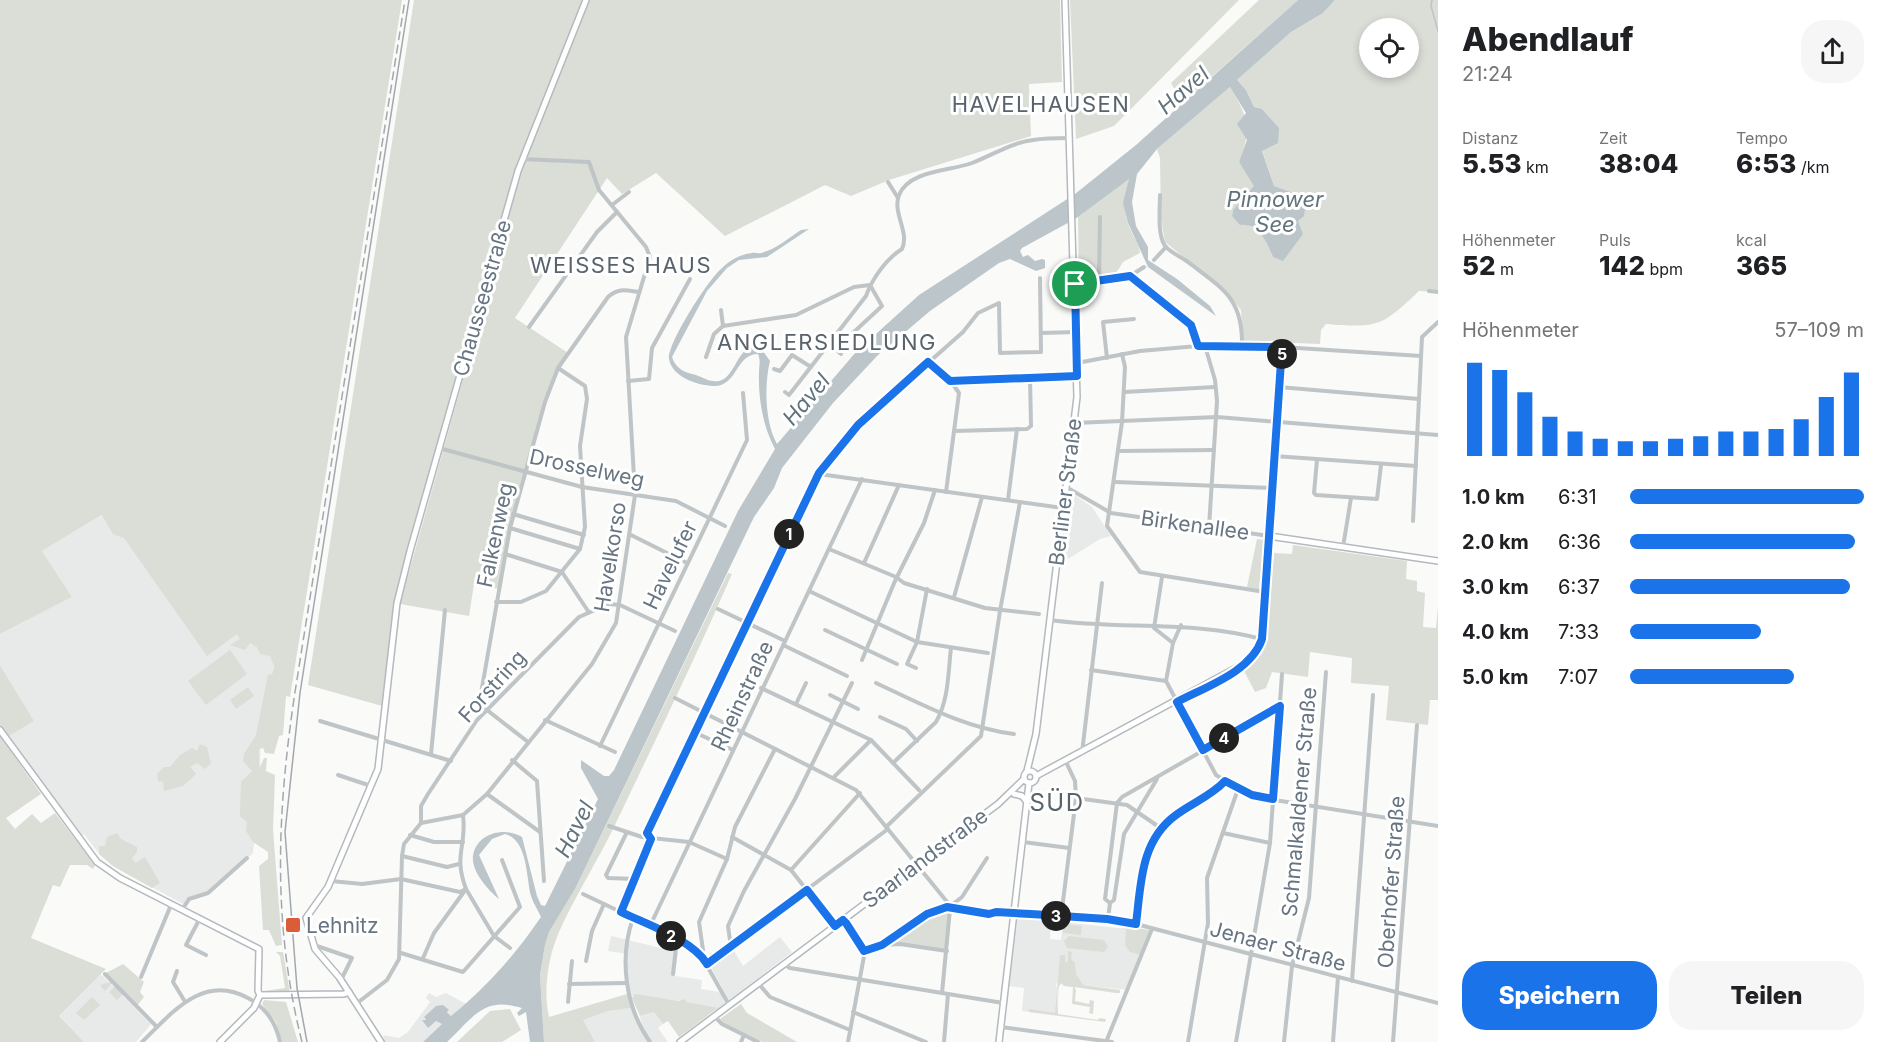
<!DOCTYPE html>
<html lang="de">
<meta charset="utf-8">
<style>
:root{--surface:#fff;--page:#f6f6f6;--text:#202124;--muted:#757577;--accent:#1a73e8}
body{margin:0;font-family:Inter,sans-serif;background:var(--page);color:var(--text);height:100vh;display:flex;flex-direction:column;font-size:22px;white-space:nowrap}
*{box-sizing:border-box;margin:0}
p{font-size:20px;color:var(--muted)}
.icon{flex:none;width:33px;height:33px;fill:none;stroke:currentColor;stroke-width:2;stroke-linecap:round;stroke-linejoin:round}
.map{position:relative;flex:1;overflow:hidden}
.details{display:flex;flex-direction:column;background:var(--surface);width:450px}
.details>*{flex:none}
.buttons{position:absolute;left:1359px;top:18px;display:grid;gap:12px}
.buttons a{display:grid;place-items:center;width:60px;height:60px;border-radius:50%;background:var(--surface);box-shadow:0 3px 9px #0003;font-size:30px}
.pin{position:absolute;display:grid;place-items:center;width:51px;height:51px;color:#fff;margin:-26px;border:3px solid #fff;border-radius:50%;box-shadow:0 2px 6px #0007}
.km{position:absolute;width:30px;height:30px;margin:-15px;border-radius:50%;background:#222;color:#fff;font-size:16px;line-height:30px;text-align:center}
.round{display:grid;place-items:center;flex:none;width:63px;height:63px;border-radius:24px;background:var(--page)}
.headline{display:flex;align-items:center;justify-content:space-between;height:102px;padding:0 24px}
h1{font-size:33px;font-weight:800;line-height:45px}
.figures{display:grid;grid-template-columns:repeat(3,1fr);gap:9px;height:102px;padding:6px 24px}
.figures div{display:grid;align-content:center}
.figures b{font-size:26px;font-weight:800}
.figures small{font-size:16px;font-weight:400}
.figures p{font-size:16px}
.chart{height:168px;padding:12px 24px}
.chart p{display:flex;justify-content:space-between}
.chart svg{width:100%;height:108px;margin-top:6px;stroke:var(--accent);stroke-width:6}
.primary-button{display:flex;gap:12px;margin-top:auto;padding:12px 24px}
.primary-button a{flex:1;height:69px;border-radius:24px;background:var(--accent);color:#fff;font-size:24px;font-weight:800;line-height:69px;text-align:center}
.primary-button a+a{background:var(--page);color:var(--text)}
ul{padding:0 24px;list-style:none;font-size:20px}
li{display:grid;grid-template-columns:96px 72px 1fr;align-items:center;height:45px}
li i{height:15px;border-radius:8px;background:var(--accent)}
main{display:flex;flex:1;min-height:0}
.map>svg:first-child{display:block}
</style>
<main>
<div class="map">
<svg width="1438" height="1042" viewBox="0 0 1438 1042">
<rect width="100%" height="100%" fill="#fafaf8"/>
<g fill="#e8e9e9">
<polygon points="1070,492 1092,507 1111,536 1100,539 1068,559 1063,552"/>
<polygon points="103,515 289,573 261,740 259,796 253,853 208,893 189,899 185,905 113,866 99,854 84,834 81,836 9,736 34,721 0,665 0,634 72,597 42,551"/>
<polygon points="1020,915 1051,918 1050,939 1061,940 1063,922 1126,929 1130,952 1140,955 1127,990 1057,982 1056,987 1059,988 1056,1015 1022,1011 1024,988 1009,986 1018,916"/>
<polygon points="611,936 678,952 675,976 702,980 701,989 720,992 726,1006 721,1010 684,1001 632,996 626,977 628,954 608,951"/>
<polygon points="780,937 792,952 729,1001 710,965 733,949 743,966"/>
<polygon points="100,975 103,976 151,1024 136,1042 84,1042 59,1016"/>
<polygon points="429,993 436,997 446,993 466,1004 451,1016 445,1007 436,1006 424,1017 428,1028 436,1021 442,1024 423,1042 385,1042 383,1035 399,1038 408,1032 430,1002 426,998"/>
<polygon points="632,1008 648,1042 595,1042 582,1020 608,1011"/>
<polygon points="654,1012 663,1024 658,1028 668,1042 652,1042 644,1032 640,1016"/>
</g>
<g fill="#daded7" fill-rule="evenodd">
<polygon points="0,0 402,0 290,697 286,696 283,735 279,736 274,754 265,753 263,748 259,749 259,769 264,758 267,758 266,771 275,775 273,830 282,945 276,946 269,930 263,930 259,866 268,859 268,852 253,842 246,831 247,822 240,816 240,812 241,782 252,771 243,761 244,754 256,735 268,675 272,674 274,666 270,656 260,654 257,647 250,643 245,650 230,645 240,639 237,634 207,656 124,538 113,534 102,515 42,551 72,597 0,634"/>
<polygon points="414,0 582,0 516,171 422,500 397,592 382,706 308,685"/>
<path d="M590 0H1060L1062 82 1029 84 1031 136 889 180 851 196 825 185 725 236 656 173 622 194 607 178 515 318 568 353C550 381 542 412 533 444 520 492 508 540 499 589L474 584 469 616 400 604 526 155Z"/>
<polygon points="1070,0 1239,0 1114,126 1076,139"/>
<polygon points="1259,0 1298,0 1182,103 1171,83"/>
<path d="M1335 0H1438V292L1419 291C1381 327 1378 328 1326 324L1321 330 1320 344 1243 341 1241 310 1226 291 1165 242 1161 219 1160 158 1157 149 1230 87C1248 116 1252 130 1239 162L1255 186 1233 210 1232 216 1261 232 1273 257 1298 221 1291 192 1274 186 1262 150 1266 148 1270 118 1262 109 1254 107 1246 90 1237 80 1291 32 1323 13ZM1370 28H1408V68H1370Z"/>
<path d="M1124 179H1129C1125 200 1122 210 1131 231 1134 239 1139 244 1140 253L1123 262 1113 278 1079 285 1078 216Z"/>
<polygon points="1257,539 1264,540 1259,589 1247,587"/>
<polygon points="1293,545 1407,561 1406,579 1417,581 1417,591 1425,593 1423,627 1436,628 1438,607 1438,700 1430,700 1428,725 1386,720 1389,686 1351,683 1352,658 1310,652 1308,677 1272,672 1266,688 1255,692 1244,671 1263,651 1267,638 1274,553 1292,554"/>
<path d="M728 573 732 574C695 659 654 743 614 827 597 862 575 896 559 932 548 957 543 990 549 1017L627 994 632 1008 608 1011 583 1020 595 1042H544L540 975 545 945 549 932 575 889Z"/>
<polygon points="230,650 247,674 206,705 188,681"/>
<polygon points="0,665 34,721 6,738 0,730"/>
<polygon points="248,687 254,696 236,709 230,700"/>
<polygon points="0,736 41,794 6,818 15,829 32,814 41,823 55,813 95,865 93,869 87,865 70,865 60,887 53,885 31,938 106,969 59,1016 84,1042 0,1042"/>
<polygon points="200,744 207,747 211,763 205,769 197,763 190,767 196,774 183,786 164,791 163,782 158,781 157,774 164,767 170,767 180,755 192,748 197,751"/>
<polygon points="117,833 121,839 137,847 137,852 132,858 135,863 145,857 160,883 152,888 113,866 99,854 99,846 105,846 107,837"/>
<polygon points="948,909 950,910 945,949 887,943 899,937 928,914"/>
<polygon points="1064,924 1082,926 1081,935 1063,933"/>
<polygon points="1124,926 1150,930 1140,955 1130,952 1125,945 1126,929 1121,928"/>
<polygon points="1069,936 1104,940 1108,947 1104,952 1067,948 1064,941"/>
<polygon points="1068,951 1072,952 1071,959 1075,963 1076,974 1083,985 1120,990 1120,993 1116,993 1074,987 1076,990 1075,1001 1089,1004 1090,1000 1094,1001 1093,1014 1089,1013 1090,1007 1072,1004 1073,987 1064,986 1061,983 1057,990 1060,955 1065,955 1065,963 1068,961"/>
<polygon points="276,952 283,952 290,993 264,991 285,988 280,956"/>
<polygon points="123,964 144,982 140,992 144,997 136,1007 123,994 117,1000 109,992 115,986 112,983 105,991 100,985 111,982 104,974"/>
<polygon points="1057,992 1058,1014 1098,1020 1099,1018 1106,1019 1105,1022 1029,1012 1029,1009 1055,1013"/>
<polygon points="635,994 679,1001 684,999 687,1002 718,1008 679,1037 668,1021 663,1024 654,1012 640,1016 632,998"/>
<polygon points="92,997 100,1005 84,1020 76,1013"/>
<polygon points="264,1000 286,1002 298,1042 282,1042 276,1022 262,1004"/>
<polygon points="741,1004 747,1013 797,1042 762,1042 725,1024 720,1019"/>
<polygon points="510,1009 521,1030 502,1042 457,1042 490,1011"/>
</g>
<path fill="#bbc5ca" d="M1298 0H1335L1323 13 1291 32 1237 80 1246 90 1254 107 1262 109 1279 128 1278 143 1262 151 1274 186 1291 192 1306 202 1304 216 1298 221 1303 234 1283 261 1273 257C1266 242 1260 223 1240 225L1232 216 1233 210 1254 186 1239 162 1247 140 1237 124 1246 113 1230 87 1157 149 1137 174 1132 202 1136 226 1148 247V260L1177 279 1210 306 1216 316 1148 267 1128 223 1123 203 1129 179 1075 219 1022 248 1020 251 1023 257 1028 255 1035 261 1042 259 1045 260V268L1036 271 1010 259 999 263 930 311 878 355 833 403 782 468 774 488 754 517 575 889 549 932 545 945 540 975 544 1042H530L526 1012 519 1016 517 1013 522 1008C483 996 474 1017 447 1042H423L442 1024 436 1021 428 1028 422 1020H426L424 1017 436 1006 443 1005 449 1010 447 1012 451 1016C487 987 515 955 541 917 538 910 533 903 531 896 526 877 528 840 505 834L492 839 479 855 499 899C488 890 471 871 473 856 476 833 505 826 522 837L537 896 541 905 545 906 598 799 581 768V760L604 776H609L614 770 738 511 775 449C763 427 758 398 759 373 759 365 761 361 758 354 735 354 738 387 713 386 697 385 672 377 669 359 667 344 708 280 721 269 730 260 741 254 752 253 754 252 760 254 761 253 775 250 790 237 801 230L809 229 767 257 739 260 727 268 707 291 672 357C675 367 683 372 692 374 702 376 709 383 719 381 737 377 737 342 760 347L770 361C764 385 765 423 777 444L856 352 919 295 1075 194 1136 145Z"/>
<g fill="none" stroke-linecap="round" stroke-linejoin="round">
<polyline stroke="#bbc5ca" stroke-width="1.5" points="1432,0 1431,6 1438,31"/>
<defs>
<g id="secondary">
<polyline points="0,730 97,862 120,878 259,949 258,991 260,995 254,1008 220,1042"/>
<circle cx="1030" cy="777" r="6"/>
<polyline points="1027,771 1036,734 1077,397 1065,0"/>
<polyline points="1036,776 1247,662 1259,646 1263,632 1269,536 1438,561"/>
<polyline points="1014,794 1022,796 1027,802"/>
<polyline points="260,995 344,994 349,992"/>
<polyline points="381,1042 339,977 315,949 306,918 328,887 378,769 397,603 410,551 518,171 586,0"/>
<polyline points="680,1042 998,804 1024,779"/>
<polyline points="999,1042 1029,783"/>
</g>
</defs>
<use href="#secondary" stroke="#b4b9be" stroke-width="8"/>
<g stroke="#bfc4c7" stroke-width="4">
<polyline points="888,182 898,198"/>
<path d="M1160 195C1160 209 1157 234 1165 246 1170 252 1181 257 1188 262 1223 289 1243 298 1242 346"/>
<polyline points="612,205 629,192"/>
<polyline points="1154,260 1166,247"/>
<polyline points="1130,276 1191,325 1198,346"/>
<polyline points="1099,281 1100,217"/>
<polyline points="1075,284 1130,276 1144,267"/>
<polyline points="1429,291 1438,292"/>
<polyline points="721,310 723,326"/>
<polyline points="529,327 597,232 617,212"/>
<polyline points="1041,333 1076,332"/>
<polyline points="829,344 841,354"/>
<polyline points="1205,346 1215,380 1217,401 1209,527"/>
<polyline points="1122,354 1125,367 1122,422 1107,526 1140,572 1265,592"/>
<polyline points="706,357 714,334 723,326 796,315 854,287 870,285 882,306 841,344"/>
<polyline points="1107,358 1103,322 1134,319"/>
<polyline points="928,362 950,380 959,393 946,492"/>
<polyline points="1077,363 1140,351 1198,346 1282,347 1421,356"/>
<polyline points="774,369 780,371 792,355 811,367"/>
<polyline points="950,380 1077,376"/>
<polyline points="628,381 649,379 652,348 690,279"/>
<polyline points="1279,387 1419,399"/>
<path d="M785 392 789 395 866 296C872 279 886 259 902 249 910 232 892 213 899 195 909 170 951 171 972 163 993 155 1010 143 1033 140 1045 138 1057 138 1070 138"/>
<polyline points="1124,392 1215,387"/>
<polyline points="1074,423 1217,417 1438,435"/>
<polyline points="954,431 1027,429 1031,426 1030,378"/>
<polyline points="439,448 582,487 676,501 725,526"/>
<polyline points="1119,451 1214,450"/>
<polyline points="1274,456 1416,466"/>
<polyline points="1317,460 1314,493 1316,495 1377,499 1381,465"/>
<polyline points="819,474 1063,508"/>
<polyline points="1115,482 1273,488"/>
<polyline points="1066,487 1111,513 1269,536 1282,347"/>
<polyline points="1008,500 1017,429"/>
<polyline points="513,514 584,535"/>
<polyline points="1413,521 1422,337 1438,322"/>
<polyline points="510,528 580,549"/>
<polyline points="631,535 687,563"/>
<polyline points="1343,547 1351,498"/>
<polyline points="829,549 896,577 904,583 985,608 1039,614"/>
<polyline points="505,554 562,572 588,611"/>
<polyline points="864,563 899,485"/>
<polyline points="1162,577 1154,628 1173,643 1166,681 1216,775 1238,789 1256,797 1438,826"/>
<polyline points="809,591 917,642 988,653"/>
<polyline points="954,597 982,497"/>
<polyline points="496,602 521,602 546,591 580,549 585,527 580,446 587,399 585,386 558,368"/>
<polyline points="718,609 785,641"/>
<path d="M1050 620C1120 630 1192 620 1261 639"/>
<polyline points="825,630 897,664"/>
<polyline points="1173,643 1181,625"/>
<polyline points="783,645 847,676"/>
<polyline points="862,660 895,581 924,523 935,490"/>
<polyline points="916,668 907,664 917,642 927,589"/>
<polyline points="1091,670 1166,681"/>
<path d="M876 683C921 704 965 728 1014 734"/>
<polyline points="761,688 871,740 919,790"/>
<polyline points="830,695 858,709"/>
<polyline points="675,698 856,790 948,903"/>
<polyline points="796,704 806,683"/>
<polyline points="880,717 906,729 917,741"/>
<polyline points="545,720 615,752"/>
<polyline points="320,721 451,761"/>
<polyline points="694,732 733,750"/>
<path d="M528 742 487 710 480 699 510 528 545 402 558 368 608 297C618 288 625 290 638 292"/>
<polyline points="600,746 747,440 743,393"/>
<polyline points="1082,753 1102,583"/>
<polyline points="431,754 445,610"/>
<polyline points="512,760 537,781 544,881"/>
<polyline points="1066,762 1075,781 1076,798 1127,805 1162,829"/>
<path d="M893 763 936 722C949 699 948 673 951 648"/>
<polyline points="338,775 371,786"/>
<polyline points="834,777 871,740"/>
<polyline points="487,794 540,832"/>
<polyline points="421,823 421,806 428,794 477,720 579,617 609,604 620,605 675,631"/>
<polyline points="609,826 642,837 689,842 727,859"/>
<polyline points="886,827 981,736 1000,611 1020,502"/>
<polyline points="1223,833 1270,843"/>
<polyline points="626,834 606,875 608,878 635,879"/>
<polyline points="410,835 434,842 463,842"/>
<polyline points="732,837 791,870 835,926"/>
<polyline points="1023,842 1069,848"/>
<polyline points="402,856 447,867 459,864"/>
<polyline points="791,870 860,793"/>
<polyline points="331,881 362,884 401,879 460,892 466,889 494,936 510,948"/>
<polyline points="583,894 667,934 701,955"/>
<polyline points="1110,903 1105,899 1117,803 1122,797 1279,707"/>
<polyline points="953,904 962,897 987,858"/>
<path d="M953 907C964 914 984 916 996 912L1105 921"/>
<polyline points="182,910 189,899 208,893 247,858"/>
<polyline points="621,912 651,839 647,833 662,801 819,473 858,425 963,332 978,313 999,303 1000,353 1041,352 1040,278"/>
<polyline points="1061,917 1076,798"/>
<path d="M633 918C619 958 625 1007 650 1042"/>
<polyline points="1108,919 1110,903 1114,900 1124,834 1157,779"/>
<polyline points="199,920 186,945 206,955"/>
<polyline points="843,920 865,951 848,1042"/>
<polyline points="1109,922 1136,924 1438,1003"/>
<path d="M1136 924C1141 885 1140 841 1176 815 1193 803 1211 796 1225 781"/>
<polyline points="650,926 862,479"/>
<polyline points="314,945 352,958 341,980"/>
<polyline points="882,945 900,944 947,951"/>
<polyline points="731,947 728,926 744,891 795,799 852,683"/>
<polyline points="865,951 882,945 927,914 947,907"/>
<polyline points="401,953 463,972 520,907 502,860"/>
<path d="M423 958 434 933 466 889C453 854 467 847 463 815"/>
<polyline points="586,961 592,931 604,904"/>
<polyline points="707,964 888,829"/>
<polyline points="785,965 790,968 1003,1003"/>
<polyline points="177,971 173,982 184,1000"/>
<polyline points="105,974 157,1027"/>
<polyline points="673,974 677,939"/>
<polyline points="141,977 171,905"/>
<polyline points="1352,981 1373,695"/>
<polyline points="569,984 626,983"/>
<polyline points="759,984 770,997 850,1030"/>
<polyline points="942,993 950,909"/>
<polyline points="568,1002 572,961"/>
<polyline points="356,1004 387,980 399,959 402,856 404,844 421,823 463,815 487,794 592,664 616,623 635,495 626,337 650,257 646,247 599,190 589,162 522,159"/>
<polyline points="729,1005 701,955 703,950 699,922 727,859 735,827 775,749"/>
<polyline points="853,1012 926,1042"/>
<polyline points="715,1017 722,1024 758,1042"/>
<polyline points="1001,1027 1112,1042"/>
<path d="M142 1042C172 1013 203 973 248 998 265 1007 276 1023 280 1042"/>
<polyline points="741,1042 744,1035"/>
<polyline points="944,1042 948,994"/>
<polyline points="1106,1042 1152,929"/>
<polyline points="1188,1042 1208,923 1207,878 1238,789"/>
<polyline points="1236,1042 1270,843 1282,674"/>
<polyline points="1284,1042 1292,966 1309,898 1326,672"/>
<polyline points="1333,1042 1338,977"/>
<polyline points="1393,1042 1417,725"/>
</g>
<use href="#secondary" stroke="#fff" stroke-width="5"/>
<polyline stroke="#a1a8ae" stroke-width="1.5" points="307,1042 297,988 285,832 300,693 409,0"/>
<path stroke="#a1a8ae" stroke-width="1.5" stroke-dasharray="9 4.5" stroke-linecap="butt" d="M302 1042C272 923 277 812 295 692L405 0"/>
</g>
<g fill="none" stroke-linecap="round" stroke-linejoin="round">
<defs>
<path id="route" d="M1130 276 1191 325 1198 346 1282 347 1262 639C1251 672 1205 687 1177 702L1203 750 1280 706 1273 799 1252 795 1225 781C1211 796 1192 803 1176 815 1140 841 1141 885 1136 924L1107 919 1031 914 996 912 989 914 947 907 927 914 882 945 864 951 846 923 843 920 835 926 807 890 707 964C693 940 646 924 621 912L651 839 647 833 819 473 858 425 928 362 950 381 1077 376 1075 284Z"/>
</defs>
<use href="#route" stroke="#fff" stroke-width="12"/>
<use href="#route" stroke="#1a73e8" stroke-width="8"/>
</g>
<rect fill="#da5d38" stroke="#fff" stroke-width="2" x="285" y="917" width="16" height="16" rx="3"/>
<g text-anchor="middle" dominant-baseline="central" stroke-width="6" stroke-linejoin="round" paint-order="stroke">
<g font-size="21" fill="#667581" stroke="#fff">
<text transform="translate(482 298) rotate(-74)">Chausseestraße</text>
<text transform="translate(587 468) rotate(12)">Drosselweg</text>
<text transform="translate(1065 492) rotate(-83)">Berliner Straße</text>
<text transform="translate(1195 525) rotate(8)">Birkenallee</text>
<text transform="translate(495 535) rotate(-78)">Falkenweg</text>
<text transform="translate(610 557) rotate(-81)">Havelkorso</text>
<text transform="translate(670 565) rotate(-64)">Havelufer</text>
<text transform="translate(492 686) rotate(-48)">Forstring</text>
<text transform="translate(742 696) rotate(-65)">Rheinstraße</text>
<text transform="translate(1299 802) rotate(-85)">Schmalkaldener Straße</text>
<text transform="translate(925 858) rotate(-37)">Saarlandstraße</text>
<text transform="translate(1391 882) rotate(-86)">Oberhofer Straße</text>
<text transform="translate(1278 946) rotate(15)">Jenaer Straße</text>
</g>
<g font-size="21" fill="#667581" stroke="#fff" text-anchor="start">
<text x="306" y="925">Lehnitz</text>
</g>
<g font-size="22" font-style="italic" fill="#61737b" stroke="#fff">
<text transform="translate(1183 90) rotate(-41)">Havel</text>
<text x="1275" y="199">Pinnower<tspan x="1275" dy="25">See</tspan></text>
<text transform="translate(806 399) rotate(-50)">Havel</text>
<text transform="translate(574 829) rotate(-63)">Havel</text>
</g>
<g font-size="22" letter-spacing="1.5" fill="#58636c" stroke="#fff">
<text x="1041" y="104">HAVELHAUSEN</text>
<text x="621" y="265">WEISSES HAUS</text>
<text x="827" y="342">ANGLERSIEDLUNG</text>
</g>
<g font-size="24" letter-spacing="1.5" fill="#58636c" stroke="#fff">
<text x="1057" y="802">SÜD</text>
</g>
</g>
</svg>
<div class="buttons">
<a><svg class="icon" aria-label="locate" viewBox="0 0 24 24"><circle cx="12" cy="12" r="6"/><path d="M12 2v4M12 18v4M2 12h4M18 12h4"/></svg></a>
</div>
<div class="pin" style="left:1075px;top:284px;background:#1e9e55"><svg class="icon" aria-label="arrive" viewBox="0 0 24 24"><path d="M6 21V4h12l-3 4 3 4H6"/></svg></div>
<b class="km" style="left:789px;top:534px">1</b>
<b class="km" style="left:671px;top:936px">2</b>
<b class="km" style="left:1056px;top:916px">3</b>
<b class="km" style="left:1224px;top:738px">4</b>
<b class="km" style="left:1282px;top:354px">5</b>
</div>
<section class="details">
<div class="headline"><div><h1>Abendlauf</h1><p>21:24</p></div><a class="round"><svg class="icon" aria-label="share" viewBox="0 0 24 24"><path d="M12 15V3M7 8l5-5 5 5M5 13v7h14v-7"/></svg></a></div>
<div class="figures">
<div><p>Distanz</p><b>5.53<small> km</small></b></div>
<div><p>Zeit</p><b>38:04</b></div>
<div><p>Tempo</p><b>6:53<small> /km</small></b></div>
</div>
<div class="figures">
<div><p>Höhenmeter</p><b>52<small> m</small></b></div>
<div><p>Puls</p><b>142<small> bpm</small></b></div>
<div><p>kcal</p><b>365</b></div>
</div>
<div class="chart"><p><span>Höhenmeter</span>57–109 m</p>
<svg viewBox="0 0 160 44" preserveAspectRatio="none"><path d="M5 44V6M15 44V9M25 44V18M35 44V28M45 44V34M55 44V37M65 44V38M75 44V38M85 44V37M95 44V36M105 44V34M115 44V34M125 44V33M135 44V29M145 44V20M155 44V10"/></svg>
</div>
<ul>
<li><b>1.0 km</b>6:31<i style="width:100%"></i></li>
<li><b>2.0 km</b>6:36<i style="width:96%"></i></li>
<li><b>3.0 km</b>6:37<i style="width:94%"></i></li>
<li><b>4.0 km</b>7:33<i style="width:56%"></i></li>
<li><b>5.0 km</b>7:07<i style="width:70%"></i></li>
</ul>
<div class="primary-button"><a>Speichern</a><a>Teilen</a></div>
</section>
</main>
